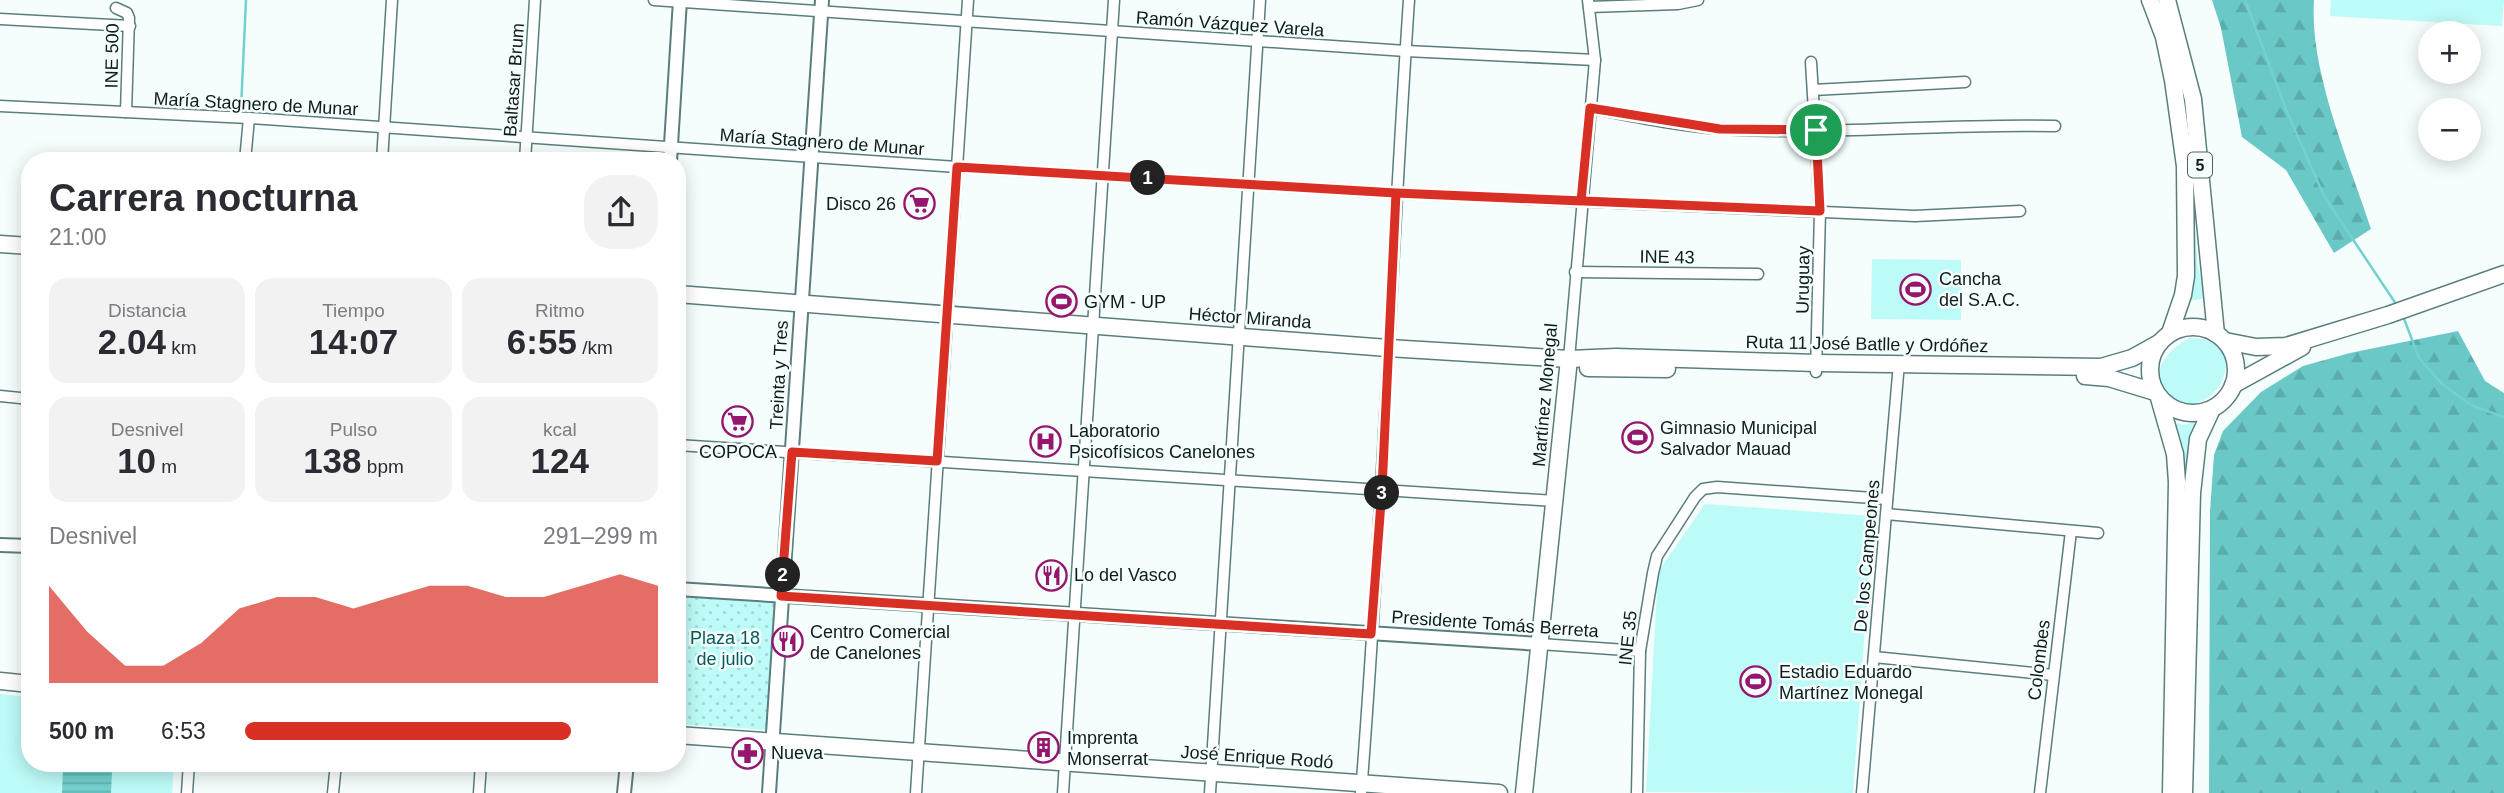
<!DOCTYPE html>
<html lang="es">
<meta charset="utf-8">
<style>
:root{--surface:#fff;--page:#f2f2f3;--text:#2b2b33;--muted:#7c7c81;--accent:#d93025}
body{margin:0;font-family:Helvetica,sans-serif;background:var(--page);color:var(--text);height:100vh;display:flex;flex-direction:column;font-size:26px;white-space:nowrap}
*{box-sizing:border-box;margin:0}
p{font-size:23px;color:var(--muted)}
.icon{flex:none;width:38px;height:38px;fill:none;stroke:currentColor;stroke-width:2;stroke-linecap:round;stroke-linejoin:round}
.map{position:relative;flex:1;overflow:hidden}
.panel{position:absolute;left:21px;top:152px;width:665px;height:620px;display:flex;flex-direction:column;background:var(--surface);border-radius:28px;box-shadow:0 4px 18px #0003}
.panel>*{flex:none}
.buttons{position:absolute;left:2418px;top:21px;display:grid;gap:14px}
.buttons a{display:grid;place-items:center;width:63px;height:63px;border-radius:50%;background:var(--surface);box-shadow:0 4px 18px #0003;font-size:35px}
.pin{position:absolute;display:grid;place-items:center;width:60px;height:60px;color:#fff;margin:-30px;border:4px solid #fff;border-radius:50%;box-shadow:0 2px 7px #0007}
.km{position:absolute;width:35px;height:35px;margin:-18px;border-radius:50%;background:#222;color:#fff;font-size:19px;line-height:35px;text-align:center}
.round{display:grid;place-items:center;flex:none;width:74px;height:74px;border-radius:28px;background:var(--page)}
.headline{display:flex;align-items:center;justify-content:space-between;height:119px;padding:0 28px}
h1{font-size:38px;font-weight:700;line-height:52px}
.figures{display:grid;grid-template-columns:repeat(3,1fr);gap:10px;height:119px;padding:7px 28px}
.figures div{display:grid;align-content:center;border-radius:18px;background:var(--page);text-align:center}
.figures b{font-size:35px;font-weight:700}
.figures small{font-size:19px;font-weight:400}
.figures p{font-size:19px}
.chart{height:196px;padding:14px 28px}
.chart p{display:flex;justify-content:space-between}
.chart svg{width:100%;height:126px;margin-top:7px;fill:var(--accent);opacity:.7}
ul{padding:0 28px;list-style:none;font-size:23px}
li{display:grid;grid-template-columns:112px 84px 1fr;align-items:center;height:52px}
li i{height:18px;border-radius:9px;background:var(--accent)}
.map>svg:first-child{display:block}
</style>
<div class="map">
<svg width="2504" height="793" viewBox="0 0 2504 793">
<defs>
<pattern id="forest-firs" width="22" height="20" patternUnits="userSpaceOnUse" patternTransform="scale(1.75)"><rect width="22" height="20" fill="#6ac9c6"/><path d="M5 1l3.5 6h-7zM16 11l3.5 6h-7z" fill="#5bacaa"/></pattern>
<pattern id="park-dots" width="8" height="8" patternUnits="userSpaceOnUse" patternTransform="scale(1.75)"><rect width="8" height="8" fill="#bdfbf8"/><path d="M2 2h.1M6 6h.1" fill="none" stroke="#a1d7d4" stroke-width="1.8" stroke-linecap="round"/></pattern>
<pattern id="water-rules" width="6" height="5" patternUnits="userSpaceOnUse" patternTransform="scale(1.75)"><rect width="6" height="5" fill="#73d2cf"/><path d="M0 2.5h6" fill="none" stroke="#62b4b1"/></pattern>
</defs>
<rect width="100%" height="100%" fill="#f5fdfd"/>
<g fill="#bdfbf8">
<polygon points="2331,0 2504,0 2502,26 2330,16"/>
<polygon points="2193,205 2198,267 2206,298 2189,301"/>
<polygon points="1872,259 1961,260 1961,320 1871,319"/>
<path d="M2190 338C2254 338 2222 416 2175 404 2167 402 2164 397 2161 389 2152 366 2171 348 2190 338Z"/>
<polygon points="2197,421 2186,475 2183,526 2181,458 2176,423 2184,425"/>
<polygon points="1705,504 1873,516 1853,793 1646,792 1658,572"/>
<polygon points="0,694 30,697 30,763 174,763 172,793 0,793"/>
</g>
<g fill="url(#forest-firs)">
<path d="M2212 0H2314C2309 71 2349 161 2371 229L2334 253 2286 170 2242 137 2221 28Z"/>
<polygon points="2458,331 2485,381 2504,393 2504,793 2209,793 2210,511 2214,455 2223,431 2261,392 2303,366 2350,353"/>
</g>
<polygon fill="url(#park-dots)" points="677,597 775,602 768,730 677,724"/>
<polygon fill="url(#water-rules)" points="63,769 112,772 111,793 62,793"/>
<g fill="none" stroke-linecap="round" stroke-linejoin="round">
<g stroke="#73d2cf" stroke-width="2.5">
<polyline points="2245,0 2287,112 2324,196 2398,307"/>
<polyline points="241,109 246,0"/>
<polyline points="2403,316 2419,358 2441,383 2471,405 2504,417"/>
</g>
<defs>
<g id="minor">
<polyline points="654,0 1406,51 1595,60"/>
<polyline points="1589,7 1678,4 1698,0"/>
<polyline points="116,8 127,13 129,18 126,112"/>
<polyline points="0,19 130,26"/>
<polyline points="1811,62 1820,211 1816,372"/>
<polyline points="1813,90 1965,82"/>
<polyline points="0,106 249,118 957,167 1396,193 1915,216 2020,211"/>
<path d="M1590 108C1633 116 1678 126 1722 129 1833 136 1944 123 2055 126"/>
<polyline points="245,161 249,118"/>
<polyline points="382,161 392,0"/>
<polyline points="525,161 535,0"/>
<polyline points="1575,272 1758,274"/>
<polyline points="1569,359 1595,60 1588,0"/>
<polyline points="0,396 30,399"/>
<polyline points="677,445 1555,501"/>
<polyline points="1886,514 2098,533"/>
<polyline points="1540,644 1640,651"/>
<polyline points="1874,657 2053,675"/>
<polyline points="187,793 189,763"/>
<polyline points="333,793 336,763"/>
<polyline points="479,793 481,763"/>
<polyline points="916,793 968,0"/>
<polyline points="1063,793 1114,0"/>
<polyline points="1210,793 1260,0"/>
<path d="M1361 793C1382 529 1391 264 1409 0"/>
<polyline points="1637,793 1640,651 1653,573 1657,556 1695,497 1703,489 1717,487 1887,499"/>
<polyline points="1862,793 1899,363"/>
<polyline points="2040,793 2071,531"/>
</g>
<g id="tertiary">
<polyline points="670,161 680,0"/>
<polyline points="0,545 30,546"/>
<polyline points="677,589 1540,644"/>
<polyline points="624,793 627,763"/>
<polyline points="769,793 822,0"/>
</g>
<g id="trunk">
<polyline points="2150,0 2164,37 2173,80 2185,166 2186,276 2183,295 2170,333"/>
<polyline points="2167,0 2193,99 2216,334"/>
<polyline points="0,244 30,246"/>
<polyline points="677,294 1388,348 1569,359 1616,357 1816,363 2101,367 2132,358 2159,343"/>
<circle cx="2193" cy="370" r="43"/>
<polyline points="2225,341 2256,347 2286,346 2388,315 2504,274"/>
<polyline points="1588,368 1667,369"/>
<polyline points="2085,376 2109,378 2155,392"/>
<polyline points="2233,385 2302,347"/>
<polyline points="2159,398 2175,454 2177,482 2171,793"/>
<polyline points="0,681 30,684"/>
<polyline points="677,735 1499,793"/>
<polyline points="1524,793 1569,359"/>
<polyline points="2184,793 2192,493 2198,439 2212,409"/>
</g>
</defs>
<use href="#minor" stroke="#5a7e7d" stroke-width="13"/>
<use href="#tertiary" stroke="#5a7e7d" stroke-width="16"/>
<use href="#trunk" stroke="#5a7e7d" stroke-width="19"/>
<use href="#minor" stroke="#fff" stroke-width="10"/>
<use href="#tertiary" stroke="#fff" stroke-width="12"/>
<use href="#trunk" stroke="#fff" stroke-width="16"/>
</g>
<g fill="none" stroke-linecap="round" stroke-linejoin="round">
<defs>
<polyline id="route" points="1816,130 1820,211 1396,193 957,167 937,461 792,452 781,596 1371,634 1382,489 1396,193 1581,201 1590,108 1720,129 1816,130"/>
</defs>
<use href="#route" stroke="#fff" stroke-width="14"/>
<use href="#route" stroke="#d93025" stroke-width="9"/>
</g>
<defs>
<symbol id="supermarket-ring" viewBox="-11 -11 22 22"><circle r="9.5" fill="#f5fdfd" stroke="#97166d" stroke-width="1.5"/><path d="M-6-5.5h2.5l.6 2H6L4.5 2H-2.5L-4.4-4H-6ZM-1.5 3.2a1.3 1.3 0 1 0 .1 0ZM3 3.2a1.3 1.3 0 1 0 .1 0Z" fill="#97166d"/></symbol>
<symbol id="stadium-ring" viewBox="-11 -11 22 22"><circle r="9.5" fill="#f5fdfd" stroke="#97166d" stroke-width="1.5"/><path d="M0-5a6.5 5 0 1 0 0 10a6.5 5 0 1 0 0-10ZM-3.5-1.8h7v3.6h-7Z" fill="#97166d"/></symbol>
<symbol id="hospital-ring" viewBox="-11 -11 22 22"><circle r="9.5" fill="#f5fdfd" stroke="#97166d" stroke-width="1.5"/><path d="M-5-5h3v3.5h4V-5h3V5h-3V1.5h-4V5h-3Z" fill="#97166d"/></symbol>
<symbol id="restaurant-ring" viewBox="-11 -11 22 22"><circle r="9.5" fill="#f5fdfd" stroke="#97166d" stroke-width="1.5"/><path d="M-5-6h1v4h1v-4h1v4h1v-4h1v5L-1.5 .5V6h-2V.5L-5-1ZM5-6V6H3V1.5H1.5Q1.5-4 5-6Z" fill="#97166d"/></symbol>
<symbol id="building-ring" viewBox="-11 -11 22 22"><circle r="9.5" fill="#f5fdfd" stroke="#97166d" stroke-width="1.5"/><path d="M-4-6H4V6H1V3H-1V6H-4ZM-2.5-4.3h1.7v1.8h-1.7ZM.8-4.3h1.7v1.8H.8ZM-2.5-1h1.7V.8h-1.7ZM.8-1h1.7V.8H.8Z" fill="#97166d"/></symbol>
<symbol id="pharmacy-ring" viewBox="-11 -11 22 22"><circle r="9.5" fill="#f5fdfd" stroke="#97166d" stroke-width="1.5"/><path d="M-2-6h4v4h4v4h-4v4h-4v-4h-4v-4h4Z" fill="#97166d"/></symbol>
</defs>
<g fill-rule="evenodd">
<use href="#supermarket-ring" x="902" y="186" width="35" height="35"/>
<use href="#stadium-ring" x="1898" y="272" width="35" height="35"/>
<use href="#stadium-ring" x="1044" y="284" width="35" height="35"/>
<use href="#supermarket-ring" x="720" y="404" width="35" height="35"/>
<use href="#stadium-ring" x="1620" y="420" width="35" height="35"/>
<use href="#hospital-ring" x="1028" y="424" width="35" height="35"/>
<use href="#restaurant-ring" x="1034" y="558" width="35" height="35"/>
<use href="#restaurant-ring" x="770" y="624" width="35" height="35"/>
<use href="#stadium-ring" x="1738" y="664" width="35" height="35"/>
<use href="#building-ring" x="1026" y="730" width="35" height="35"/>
<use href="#pharmacy-ring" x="730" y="736" width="35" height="35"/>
</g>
<g text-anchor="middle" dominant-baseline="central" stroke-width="5" stroke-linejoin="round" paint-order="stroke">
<rect fill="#f5fdfd" stroke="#536060" stroke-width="2" x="2188" y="152.5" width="24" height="25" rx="5"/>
<g font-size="16" font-weight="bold" fill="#0d1c1c">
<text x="2200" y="165">5</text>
</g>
<g font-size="18" fill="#0d1c1c" stroke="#f5fdfd">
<text transform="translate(1230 24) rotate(4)">Ramón Vázquez Varela</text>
<text transform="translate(112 56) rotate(-89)">INE 500</text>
<text transform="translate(514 80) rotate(-86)">Baltasar Brum</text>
<text transform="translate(256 104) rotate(3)">María Stagnero de Munar</text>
<text transform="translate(822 142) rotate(4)">María Stagnero de Munar</text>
<text transform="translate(1667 257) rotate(1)">INE 43</text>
<text transform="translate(1803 280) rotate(-89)">Uruguay</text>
<text transform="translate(1250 318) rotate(4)">Héctor Miranda</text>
<text transform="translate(1867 344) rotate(1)">Ruta 11 José Batlle y Ordóñez</text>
<text transform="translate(779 375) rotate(-87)">Treinta y Tres</text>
<text transform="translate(1545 395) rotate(-85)">Martínez Monegal</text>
<text transform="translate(1867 556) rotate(-85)">De los Campeones</text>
<text transform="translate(1495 624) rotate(4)">Presidente Tomás Berreta</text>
<text transform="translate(1628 638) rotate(-84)">INE 35</text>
<text transform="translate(2039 660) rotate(-83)">Colombes</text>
<text transform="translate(1257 757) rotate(4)">José Enrique Rodó</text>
</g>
<g font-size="18" fill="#0d1c1c" stroke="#f5fdfd" text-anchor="start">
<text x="896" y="204" text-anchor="end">Disco 26</text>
<text x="1939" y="279">Cancha<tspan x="1939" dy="21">del S.A.C.</tspan></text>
<text x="1084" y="302">GYM - UP</text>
<text x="1660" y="428">Gimnasio Municipal<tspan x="1660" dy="21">Salvador Mauad</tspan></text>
<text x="1069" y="431">Laboratorio<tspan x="1069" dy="21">Psicofísicos Canelones</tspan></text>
<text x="738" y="452" text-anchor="middle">COPOCA</text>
<text x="1074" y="575">Lo del Vasco</text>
<text x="810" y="632">Centro Comercial<tspan x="810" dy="21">de Canelones</tspan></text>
<text x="1779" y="672">Estadio Eduardo<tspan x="1779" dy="21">Martínez Monegal</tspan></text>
<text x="1067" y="738">Imprenta<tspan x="1067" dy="21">Monserrat</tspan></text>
<text x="771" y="753">Nueva</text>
</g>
<g font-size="18" fill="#045b5a" stroke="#f5fdfd">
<text x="725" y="638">Plaza 18<tspan x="725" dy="21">de julio</tspan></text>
</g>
</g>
</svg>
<div class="buttons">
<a>+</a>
<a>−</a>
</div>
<div class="pin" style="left:1816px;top:130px;background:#1e9e55"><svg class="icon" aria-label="arrive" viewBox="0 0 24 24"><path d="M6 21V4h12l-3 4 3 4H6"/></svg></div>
<b class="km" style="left:1148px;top:178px">1</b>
<b class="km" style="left:783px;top:575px">2</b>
<b class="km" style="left:1382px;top:493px">3</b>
<section class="panel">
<div class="headline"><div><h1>Carrera nocturna</h1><p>21:00</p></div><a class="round"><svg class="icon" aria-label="share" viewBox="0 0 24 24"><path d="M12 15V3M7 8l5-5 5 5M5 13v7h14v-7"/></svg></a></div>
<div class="figures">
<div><p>Distancia</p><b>2.04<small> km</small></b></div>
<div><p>Tiempo</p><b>14:07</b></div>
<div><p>Ritmo</p><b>6:55<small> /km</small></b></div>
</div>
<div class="figures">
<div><p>Desnivel</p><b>10<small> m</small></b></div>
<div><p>Pulso</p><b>138<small> bpm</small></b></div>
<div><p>kcal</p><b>124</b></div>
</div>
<div class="chart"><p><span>Desnivel</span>291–299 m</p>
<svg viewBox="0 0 160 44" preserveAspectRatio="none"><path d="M0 44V10L10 26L20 38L30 38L40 30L50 18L60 14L70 14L80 18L90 14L100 10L110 10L120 14L130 14L140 10L150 6L160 10V44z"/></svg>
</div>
<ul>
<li><b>500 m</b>6:53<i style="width:79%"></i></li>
</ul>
</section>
</div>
